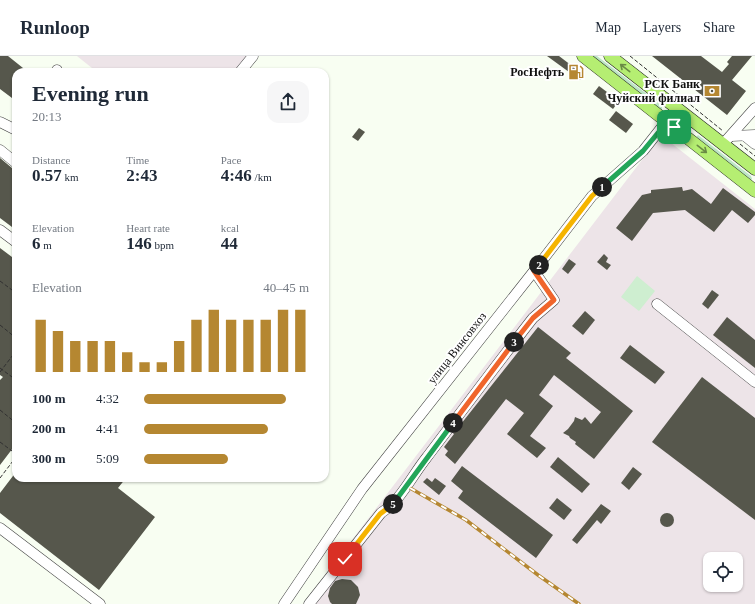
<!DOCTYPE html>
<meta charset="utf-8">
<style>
:root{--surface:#fff;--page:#f6f6f7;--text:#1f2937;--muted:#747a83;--line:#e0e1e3;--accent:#b58731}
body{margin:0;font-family:Georgia,serif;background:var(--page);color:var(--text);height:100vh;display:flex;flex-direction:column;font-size:15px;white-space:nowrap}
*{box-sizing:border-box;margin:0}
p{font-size:13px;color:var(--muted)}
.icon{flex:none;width:22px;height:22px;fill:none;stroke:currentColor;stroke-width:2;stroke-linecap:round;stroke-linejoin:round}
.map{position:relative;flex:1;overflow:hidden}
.side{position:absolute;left:12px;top:12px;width:317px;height:414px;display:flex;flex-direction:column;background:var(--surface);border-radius:12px;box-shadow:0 1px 3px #0004}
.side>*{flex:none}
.controls{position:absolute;left:703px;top:496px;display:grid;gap:8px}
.controls a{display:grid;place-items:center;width:40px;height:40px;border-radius:8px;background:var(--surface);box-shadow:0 1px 3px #0004;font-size:20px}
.pin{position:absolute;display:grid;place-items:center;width:34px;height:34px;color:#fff;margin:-17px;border-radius:8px;box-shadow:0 2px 6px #0006}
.km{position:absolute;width:20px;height:20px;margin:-10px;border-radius:50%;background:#222;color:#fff;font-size:11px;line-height:20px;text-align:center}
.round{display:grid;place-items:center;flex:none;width:42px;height:42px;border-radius:12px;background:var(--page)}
.overview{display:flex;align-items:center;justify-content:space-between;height:68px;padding:0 20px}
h1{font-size:22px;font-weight:700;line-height:30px}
.figures{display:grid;grid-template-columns:repeat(3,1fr);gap:6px;height:68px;padding:4px 20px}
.figures div{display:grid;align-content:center}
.figures b{font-size:17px;font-weight:700}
.figures small{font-size:11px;font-weight:400}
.figures p{font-size:11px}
.chart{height:112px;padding:8px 20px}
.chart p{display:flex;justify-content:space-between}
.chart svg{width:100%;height:72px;margin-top:4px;stroke:var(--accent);stroke-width:6}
ul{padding:0 20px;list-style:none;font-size:13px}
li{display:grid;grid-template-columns:64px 48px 1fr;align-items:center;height:30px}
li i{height:10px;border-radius:5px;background:var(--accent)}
header{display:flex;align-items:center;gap:24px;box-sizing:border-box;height:56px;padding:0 20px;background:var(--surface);border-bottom:1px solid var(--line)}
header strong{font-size:19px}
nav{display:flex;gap:22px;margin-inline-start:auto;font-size:14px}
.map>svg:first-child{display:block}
</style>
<header>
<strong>Runloop</strong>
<nav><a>Map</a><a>Layers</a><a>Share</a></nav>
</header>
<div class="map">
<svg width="755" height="548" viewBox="0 0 755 548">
<rect width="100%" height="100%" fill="#f8fef2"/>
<g fill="#ede4e8" fill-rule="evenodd">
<polygon points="77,0 250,0 237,16 97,16"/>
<path d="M661 79 755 153V548H303ZM710 503H736V529H710Z"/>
</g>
<g fill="#bde6c5">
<polygon points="591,0 597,0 660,48 662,50 662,54 661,55"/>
<polygon points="698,79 751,120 752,123 750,125 695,82"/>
</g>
<polygon fill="#ceeed0" points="637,220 655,235 639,255 621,241"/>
<g fill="#56574c">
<polygon points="0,0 8,0 28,16 16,16 16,37 12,42 0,33"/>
<polygon points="547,0 559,0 584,19 580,24"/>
<polygon points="652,0 701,0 722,16 729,8 727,6 732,0 752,0 732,24 746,35 727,59"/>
<polygon points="599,30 619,45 613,53 593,38"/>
<polygon points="616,55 633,68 626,77 609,64"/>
<polygon points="359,72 365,76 358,85 352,81"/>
<polygon points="0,102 12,112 16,113 16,174 0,162"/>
<polygon points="682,131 683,135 692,133 711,148 723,132 755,156 755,159 748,167 732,154 714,176 685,154 653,157 632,185 616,172 642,139 651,137 651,134"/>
<polygon points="0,192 16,204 16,388 0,409 0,324 3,321 0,319"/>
<polygon points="604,198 608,202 606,206 611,209 607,214 597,206"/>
<polygon points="569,203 576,208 568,218 562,213"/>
<polygon points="712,234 719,239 708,253 702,248"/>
<polygon points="585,255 595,264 583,279 572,270"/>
<polygon points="727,261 755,284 755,312 713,279"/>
<polygon points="538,271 571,297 566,302 633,355 594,403 575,388 576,386 570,382 569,380 563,377 568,373 574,365 575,361 582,364 585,361 591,368 601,356 554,319 539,339 553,350 530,380 546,392 537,402 507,378 524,357 506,343 455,408 445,399 448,395 444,391 454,378 453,378"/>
<polygon points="630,289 665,316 655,328 620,302"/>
<polygon points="702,321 755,362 755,464 652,386"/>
<polygon points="558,401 590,428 582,437 550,411"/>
<polygon points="462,410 553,479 536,502 458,442 463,435 451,425"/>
<polygon points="633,411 642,418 629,434 621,427"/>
<polygon points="16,416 16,422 126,422 118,432 155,461 99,534 0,457 0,437"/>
<polygon points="427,422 432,426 435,422 446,430 439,439 423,426"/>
<polygon points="557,442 572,454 564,464 549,452"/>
<polygon points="601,448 611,455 601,468 597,464 577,488 572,484"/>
<circle cx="667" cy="464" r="7"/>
<polygon points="342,523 351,524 358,531 360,539 356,548 332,548 330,546 328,540 330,532 335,525"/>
</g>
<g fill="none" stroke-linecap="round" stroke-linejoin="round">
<defs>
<g id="minor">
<polyline points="56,16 57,14"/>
<polyline points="240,16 253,0"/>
<polyline points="0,66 16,74"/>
<polyline points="731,80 755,79"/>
<polyline points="745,80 755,88"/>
<polyline points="723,88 755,52"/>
<polyline points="0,94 16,107"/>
<polyline points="0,174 16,186"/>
<polyline points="657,248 755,326"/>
<polyline points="0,472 100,548"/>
<polyline points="284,548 362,433 534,215 592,140 643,95 677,52"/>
<path d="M309 548 381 457C402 443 411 421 427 401 462 355 497 308 533 262L554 244 534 215"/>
</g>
<g id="major">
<polyline points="583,0 755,135"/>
<polyline points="610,0 755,113"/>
</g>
</defs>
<use href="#minor" stroke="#424242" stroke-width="11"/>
<use href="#major" stroke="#202020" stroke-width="13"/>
<g stroke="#313131" stroke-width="1" stroke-dasharray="4 2" stroke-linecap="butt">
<polyline points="630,0 723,75"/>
<polyline points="740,88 755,100"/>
<polyline points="0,225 16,237"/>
<polyline points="0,269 16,282"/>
<polyline points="0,312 16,324"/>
<polyline points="0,316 16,295"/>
<polyline points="0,354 16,367"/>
<polyline points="0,386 16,398"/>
<polyline points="0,422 16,401"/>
</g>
<use href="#minor" stroke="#fff" stroke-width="10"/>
<use href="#major" stroke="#b5ee72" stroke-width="12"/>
<defs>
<polyline id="rail" points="410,432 466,464 538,519 579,548"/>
</defs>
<use href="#rail" stroke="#b58731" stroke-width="3.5"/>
<use href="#rail" stroke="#fff" stroke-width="2" stroke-dasharray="6" stroke-linecap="butt"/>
</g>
<defs><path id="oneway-shaft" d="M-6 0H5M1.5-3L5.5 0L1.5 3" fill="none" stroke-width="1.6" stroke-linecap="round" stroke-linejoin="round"/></defs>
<g stroke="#6a8a45">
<use href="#oneway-shaft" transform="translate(625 12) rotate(-142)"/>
<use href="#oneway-shaft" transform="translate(702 93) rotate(38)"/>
</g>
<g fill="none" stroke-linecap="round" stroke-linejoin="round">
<defs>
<polyline id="split-1" points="602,131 643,95 667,66 674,71"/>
<polyline id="split-2" points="539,209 592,140 602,131"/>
<polyline id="split-3" points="514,286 533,262 554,244 534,215 539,209"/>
<polyline id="split-4" points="453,367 514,286"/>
<polyline id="split-5" points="393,448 453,367"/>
<polyline id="split-6" points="345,503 380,458 393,448"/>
</defs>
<use href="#split-1" stroke="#fff" stroke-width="8"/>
<use href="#split-2" stroke="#fff" stroke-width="8"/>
<use href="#split-3" stroke="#fff" stroke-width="8"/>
<use href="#split-4" stroke="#fff" stroke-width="8"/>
<use href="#split-5" stroke="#fff" stroke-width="8"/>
<use href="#split-6" stroke="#fff" stroke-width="8"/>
<use href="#split-1" stroke="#22a559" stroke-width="5"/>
<use href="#split-2" stroke="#f5b400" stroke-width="5"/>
<use href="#split-3" stroke="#f0652b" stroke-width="5"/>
<use href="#split-4" stroke="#f0652b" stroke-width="5"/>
<use href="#split-5" stroke="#22a559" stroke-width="5"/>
<use href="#split-6" stroke="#f5b400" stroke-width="5"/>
</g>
<defs>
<symbol id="fuel-bare" viewBox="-9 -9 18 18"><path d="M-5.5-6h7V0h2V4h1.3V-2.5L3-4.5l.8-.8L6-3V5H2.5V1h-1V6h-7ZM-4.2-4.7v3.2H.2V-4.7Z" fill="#b58731" stroke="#fff" stroke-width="2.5" paint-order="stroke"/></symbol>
<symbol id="bank-bare" viewBox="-9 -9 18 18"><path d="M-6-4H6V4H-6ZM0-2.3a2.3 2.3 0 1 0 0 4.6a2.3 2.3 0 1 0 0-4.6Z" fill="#b58731" stroke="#fff" stroke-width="2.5" paint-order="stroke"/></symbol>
</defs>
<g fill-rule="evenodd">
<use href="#fuel-bare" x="565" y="5" width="22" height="22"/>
<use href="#bank-bare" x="701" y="24" width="22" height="22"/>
</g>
<g text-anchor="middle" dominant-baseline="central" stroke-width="4" stroke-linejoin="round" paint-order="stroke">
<g font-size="12" font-weight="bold" fill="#0f0f0f" stroke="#fff" text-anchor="end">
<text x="564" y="16">РосНефть</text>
<text x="700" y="28">РСК Банк<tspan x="700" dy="14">Чуйский филиал</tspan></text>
</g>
<g font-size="12" fill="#0f0f0f" stroke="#fff">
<text transform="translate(457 292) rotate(-52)">улица Винсовхоз</text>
</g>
</g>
</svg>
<div class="controls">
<a><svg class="icon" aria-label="locate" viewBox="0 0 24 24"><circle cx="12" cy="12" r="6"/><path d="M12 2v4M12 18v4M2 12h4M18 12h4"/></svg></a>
</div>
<div class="pin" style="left:674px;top:71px;background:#1e9e55"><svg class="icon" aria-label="arrive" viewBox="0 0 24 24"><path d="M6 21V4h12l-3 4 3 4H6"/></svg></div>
<div class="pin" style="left:345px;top:503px;background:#d93025"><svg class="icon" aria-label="check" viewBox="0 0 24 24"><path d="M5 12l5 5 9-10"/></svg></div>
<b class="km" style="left:602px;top:131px">1</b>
<b class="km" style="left:539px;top:209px">2</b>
<b class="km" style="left:514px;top:286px">3</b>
<b class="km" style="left:453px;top:367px">4</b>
<b class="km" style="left:393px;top:448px">5</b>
<section class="side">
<div class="overview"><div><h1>Evening run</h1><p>20:13</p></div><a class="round"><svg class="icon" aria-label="share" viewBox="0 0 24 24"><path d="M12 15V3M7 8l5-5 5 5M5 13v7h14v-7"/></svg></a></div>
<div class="figures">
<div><p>Distance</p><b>0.57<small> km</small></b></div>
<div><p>Time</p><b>2:43</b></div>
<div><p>Pace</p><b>4:46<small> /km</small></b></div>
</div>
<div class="figures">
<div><p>Elevation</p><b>6<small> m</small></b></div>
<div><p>Heart rate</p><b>146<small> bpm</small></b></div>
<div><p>kcal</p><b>44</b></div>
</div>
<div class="chart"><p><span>Elevation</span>40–45 m</p>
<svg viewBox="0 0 160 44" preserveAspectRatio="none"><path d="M5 44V12M15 44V19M25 44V25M35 44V25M45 44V25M55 44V32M65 44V38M75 44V38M85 44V25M95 44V12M105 44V6M115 44V12M125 44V12M135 44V12M145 44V6M155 44V6"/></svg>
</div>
<ul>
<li><b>100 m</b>4:32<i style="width:86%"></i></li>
<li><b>200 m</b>4:41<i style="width:75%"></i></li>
<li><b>300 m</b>5:09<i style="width:51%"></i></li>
</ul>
</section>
</div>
